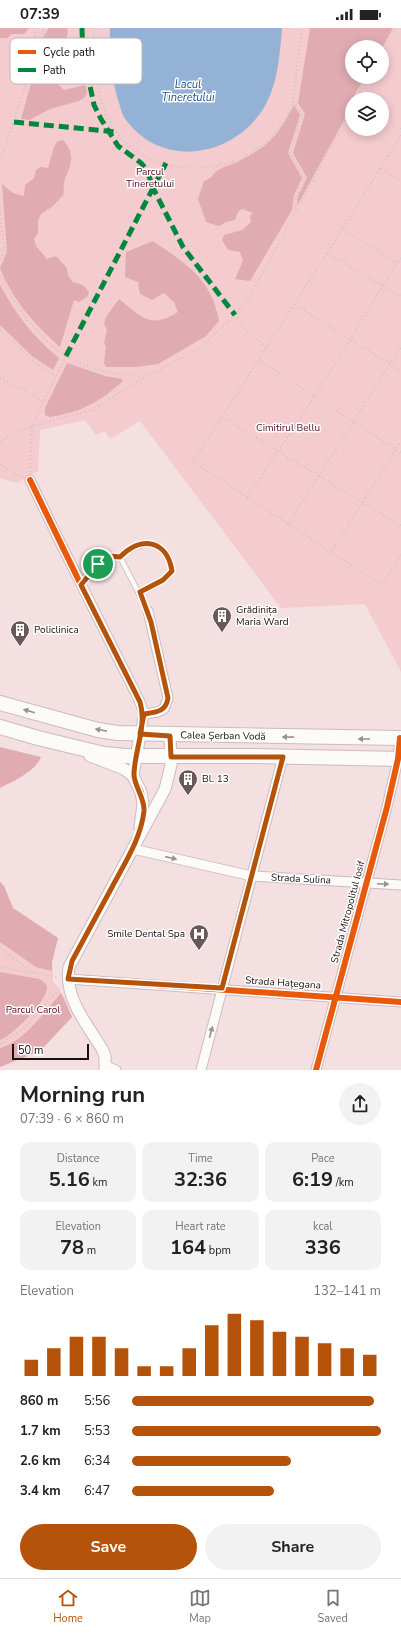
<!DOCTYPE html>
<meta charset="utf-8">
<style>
:root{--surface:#fff;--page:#f2f2f2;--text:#222;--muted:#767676;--line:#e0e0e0;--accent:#b45309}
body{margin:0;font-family:"Nunito Sans",sans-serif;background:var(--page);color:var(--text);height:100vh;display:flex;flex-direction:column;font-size:15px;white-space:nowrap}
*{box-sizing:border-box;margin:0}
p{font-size:13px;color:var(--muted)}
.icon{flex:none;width:22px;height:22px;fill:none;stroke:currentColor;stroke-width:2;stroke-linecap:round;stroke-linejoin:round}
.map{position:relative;height:1042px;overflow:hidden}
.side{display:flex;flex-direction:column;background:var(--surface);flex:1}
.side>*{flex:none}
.buttons{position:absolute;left:345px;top:12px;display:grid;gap:8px}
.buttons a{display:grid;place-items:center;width:44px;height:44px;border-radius:50%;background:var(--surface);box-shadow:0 2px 10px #0003;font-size:20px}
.scale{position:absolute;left:12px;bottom:10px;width:77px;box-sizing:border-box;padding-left:4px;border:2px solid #1c0f10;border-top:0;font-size:11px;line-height:14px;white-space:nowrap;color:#1c0f10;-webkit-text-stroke:3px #fff;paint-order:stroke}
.pin{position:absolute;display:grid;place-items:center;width:34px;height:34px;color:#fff;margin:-17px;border:2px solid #fff;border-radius:50%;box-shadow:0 1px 4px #0007}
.round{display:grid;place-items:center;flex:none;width:42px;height:42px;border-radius:21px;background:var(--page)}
.overview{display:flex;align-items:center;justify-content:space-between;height:68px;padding:0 20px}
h1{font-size:22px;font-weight:700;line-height:30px}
.metrics{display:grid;grid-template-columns:repeat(3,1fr);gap:6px;height:68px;padding:4px 20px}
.metrics div{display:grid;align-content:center;border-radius:10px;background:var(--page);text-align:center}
.metrics b{font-size:20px;font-weight:700}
.metrics small{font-size:11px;font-weight:400}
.metrics p{font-size:11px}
.chart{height:112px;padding:8px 20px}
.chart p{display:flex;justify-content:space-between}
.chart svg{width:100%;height:72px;margin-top:4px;stroke:var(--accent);stroke-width:6}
.button{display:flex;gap:8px;margin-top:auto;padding:8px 20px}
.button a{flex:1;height:46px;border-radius:24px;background:var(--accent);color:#fff;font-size:16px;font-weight:700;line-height:46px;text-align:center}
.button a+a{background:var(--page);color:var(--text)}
ul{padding:0 20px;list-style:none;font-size:13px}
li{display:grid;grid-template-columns:64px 48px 1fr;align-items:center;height:30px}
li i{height:10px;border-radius:5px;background:var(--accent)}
.status{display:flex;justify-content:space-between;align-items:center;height:28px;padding:0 20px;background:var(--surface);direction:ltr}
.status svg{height:11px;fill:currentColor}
.tabs{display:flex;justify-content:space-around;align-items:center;height:56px;border-top:1px solid var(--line);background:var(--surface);font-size:11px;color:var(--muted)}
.tabs a{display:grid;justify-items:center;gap:2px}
.tabs .active{color:var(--accent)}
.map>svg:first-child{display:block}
</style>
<div class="status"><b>07:39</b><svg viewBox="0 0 49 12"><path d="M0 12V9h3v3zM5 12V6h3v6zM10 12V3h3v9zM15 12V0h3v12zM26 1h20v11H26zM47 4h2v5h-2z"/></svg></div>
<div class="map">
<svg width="401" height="1042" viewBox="0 0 401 1042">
<rect width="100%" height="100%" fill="#f4dfe1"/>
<g fill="#f4cbce" fill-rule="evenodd">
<path d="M0 0H401V644L365 576 281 580 140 393 110 411 105 403 96 407 85 392 40 402 38 443 17 455 0 450ZM352 19H382V49H352ZM352 71H382V101H352Z"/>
<polygon points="0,854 4,858 13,880 58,910 52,934 53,953 66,972 72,989 40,1023 0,1039"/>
</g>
<g fill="#e0acb1">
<polygon points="0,0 29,0 24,6 11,6 8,10 0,10"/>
<polygon points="49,0 66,0 68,3 61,38 55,48 56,54 64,62 85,57 87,64 84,70 79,73 50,81 29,92 21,91 32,52 38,17"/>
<polygon points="310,0 393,0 382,20 352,19 352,49 365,49 352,71 343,94 297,178 298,168 307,150 293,125 305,86 298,75"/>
<path d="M294 77 300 87 288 125 302 150 294 167 292 182 250 253 235 251 243 233 240 224 228 222 222 212 224 207 242 202 251 194 250 188 253 185 242 181 238 184 235 192 226 194 219 198 206 194 198 171 204 153C213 150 212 146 218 142 225 138 234 136 241 132 271 117 279 105 294 77Z"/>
<path d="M63 112C83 135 60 144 64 166L53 178 41 186 38 193V205L34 211 36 218 47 231 56 228 66 239 69 249 73 254 83 257 89 264 88 268 79 274 74 272 60 319C35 297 12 271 0 240L7 224 2 156 13 165 24 168 25 157 34 150 36 142 40 139 48 140 54 119 58 113Z"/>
<path d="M153 213C186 236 212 251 219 293L206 308 158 336 136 339H106L104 335 106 319 104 315 107 302 104 296 106 289 119 271C141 288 149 302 178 284L174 274 164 265 152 272 140 266 138 254 125 249 126 224Z"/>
<path d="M0 257C15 285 34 310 59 330L53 342 32 328 0 297Z"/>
<path d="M67 335 105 348 122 351 123 353C100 374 81 384 50 389L45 387V380Z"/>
<path d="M0 719 41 729C34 745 15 752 0 760Z"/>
<polygon points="0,854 4,858 13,880 58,910 52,934 52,943 36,939 0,914"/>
<path d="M0 944 39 951C43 953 46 955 47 960 47 973 12 1008 0 1012Z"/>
<path d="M61 965 72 989 40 1023 0 1039V1020C24 1014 45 983 61 965Z"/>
</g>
<path fill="#93b2d5" d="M110 0H282C280 24 278 53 267 74 239 129 161 144 124 89 121 84 120 77 118 72 111 48 109 25 110 0Z"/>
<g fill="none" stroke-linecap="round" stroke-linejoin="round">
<defs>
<g id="service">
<path d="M120 529C130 519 142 516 156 516L167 528 173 543 163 553 140 565"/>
<path d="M81 557C90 545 103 523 120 529L148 583"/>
</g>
<g id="minor">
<polyline points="30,452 60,514 140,674 144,686 140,706"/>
<polyline points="144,686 158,684 164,681 168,670 148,583"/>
<polyline points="133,821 252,848 401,857"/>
<polyline points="68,951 401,974"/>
<polyline points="106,1038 116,1042"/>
<polyline points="201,1042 283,729"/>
<polyline points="316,1042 387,779 398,731 400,710"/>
</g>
<g id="tertiary">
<polyline points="140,706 133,748 141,764 143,776 140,799"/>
<polyline points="90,728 124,741 133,748"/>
<path d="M105 1042V1028L102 1021C87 996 64 970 69 939L165 761 171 737 170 707"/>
</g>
<g id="primary">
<polyline points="0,675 98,702 118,705 401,710"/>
<polyline points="0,699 38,710 104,726 125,728 251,728 401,731"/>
</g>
</defs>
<use href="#service" stroke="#ccbcbd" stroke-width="6"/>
<use href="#minor" stroke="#ccbcbd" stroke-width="11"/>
<use href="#tertiary" stroke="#ccbcbd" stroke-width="13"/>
<use href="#primary" stroke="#ccbcbd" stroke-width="16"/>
<g stroke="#cdc6c6" stroke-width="2" stroke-dasharray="1 3" stroke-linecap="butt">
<path d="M94 0C90 34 98 89 125 114 175 162 273 141 293 73L302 0"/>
<polyline points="35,17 35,0"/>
<polyline points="382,24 396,0"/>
<polyline points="356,71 368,49"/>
<polyline points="293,73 302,87 290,125 304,150 296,168 295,183"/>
<polyline points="401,100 401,104"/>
<polyline points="401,107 327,225 193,434 382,557 401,527"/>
<polyline points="0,135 25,59 35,18 45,0"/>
<polyline points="381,140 401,153"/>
<polyline points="0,183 4,221 0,233"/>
<polyline points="342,201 397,235"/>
<polyline points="327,225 401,269"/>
<path d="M0 248C24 291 49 328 99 342 113 346 128 347 142 349"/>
<polyline points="294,276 401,343"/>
<polyline points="235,287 246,302 266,319"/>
<polyline points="0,302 37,336 56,348"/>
<polyline points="259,332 401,425"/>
<polyline points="0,350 44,373"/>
<polyline points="222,389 401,498"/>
<polyline points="0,413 32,398 66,328"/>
<polyline points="0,437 22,449"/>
<polyline points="30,444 32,398 92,382 143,350 197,322 227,295 247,274 352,80"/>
<polyline points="247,470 315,368 401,229"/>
<polyline points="288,496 401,319"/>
<polyline points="331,525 401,413"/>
<polyline points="0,920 33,944"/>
<polyline points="0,939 58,949"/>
<polyline points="0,1016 23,1001 59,961"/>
</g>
<use href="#service" stroke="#fdfafa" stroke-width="4.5"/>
<use href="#minor" stroke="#fdfafa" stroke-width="9"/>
<use href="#tertiary" stroke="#fdfafa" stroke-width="11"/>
<use href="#primary" stroke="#fdfafa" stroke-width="14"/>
<g stroke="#00873e" stroke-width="5" stroke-dasharray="10 5" stroke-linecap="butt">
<polyline points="82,0 83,33 88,48 94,77 101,91 118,118 141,135 147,142 153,160 183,219 235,287"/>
<polyline points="14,94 117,104"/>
<polyline points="66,328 166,135"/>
</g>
<defs>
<g id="cycleway">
<polyline points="30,452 81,557 135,663 144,686 133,748 141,764 144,780 143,789 133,821"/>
<polyline points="68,951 401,974"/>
<polyline points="316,1042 387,779 398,731 400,710"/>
</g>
</defs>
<use href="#cycleway" stroke="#fff" stroke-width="8"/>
<use href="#cycleway" stroke="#e8590c" stroke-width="6"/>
</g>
<defs><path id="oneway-solid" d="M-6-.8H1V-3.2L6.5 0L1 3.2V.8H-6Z"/></defs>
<g fill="#989091">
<use href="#oneway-solid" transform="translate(29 683) rotate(-164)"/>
<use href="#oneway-solid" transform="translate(101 702) rotate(-169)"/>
<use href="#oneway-solid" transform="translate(288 709) rotate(-179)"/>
<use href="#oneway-solid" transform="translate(364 711) rotate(-180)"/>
<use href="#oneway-solid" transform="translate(171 830) rotate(13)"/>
<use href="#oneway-solid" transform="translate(383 856) rotate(3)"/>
<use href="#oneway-solid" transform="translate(211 1004) rotate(-75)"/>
</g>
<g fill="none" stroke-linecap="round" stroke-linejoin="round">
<defs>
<path id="route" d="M98 536 81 557 140 674C147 698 135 721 134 745 133 757 145 769 144 783 141 811 124 836 111 861 98 885 85 909 72 933L68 951 222 960 283 729H171L170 708 140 706 144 686C156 684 166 684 168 670L151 594 140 564 163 552 172 543C167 512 141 507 120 529L110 528 98 536"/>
</defs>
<use href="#route" stroke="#fff" stroke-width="8"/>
<use href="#route" stroke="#b45309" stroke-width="5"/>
</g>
<defs>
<symbol id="building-pin" viewBox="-11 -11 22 30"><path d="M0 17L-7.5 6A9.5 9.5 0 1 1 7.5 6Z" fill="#685859" stroke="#fff"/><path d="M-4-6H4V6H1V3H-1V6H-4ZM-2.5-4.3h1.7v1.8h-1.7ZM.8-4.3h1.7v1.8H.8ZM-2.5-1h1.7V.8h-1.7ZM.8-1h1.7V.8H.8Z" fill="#fff"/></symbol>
<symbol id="hospital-pin" viewBox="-11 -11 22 30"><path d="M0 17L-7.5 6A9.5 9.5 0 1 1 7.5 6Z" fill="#685859" stroke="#fff"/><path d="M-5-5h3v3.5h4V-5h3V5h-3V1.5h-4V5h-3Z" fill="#fff"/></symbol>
</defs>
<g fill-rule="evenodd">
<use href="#building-pin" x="211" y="577" width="22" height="30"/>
<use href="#building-pin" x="9" y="591" width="22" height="30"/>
<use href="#building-pin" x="177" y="740" width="22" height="30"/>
<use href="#hospital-pin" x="188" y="895" width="22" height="30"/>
</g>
<g text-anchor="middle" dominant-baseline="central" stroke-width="3" stroke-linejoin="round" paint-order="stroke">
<g font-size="10" fill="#54101e" stroke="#fff">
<text x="150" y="144">Parcul<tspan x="150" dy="12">Tineretului</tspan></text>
<text x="288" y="400">Cimitirul Bellu</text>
<text x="33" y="982">Parcul Carol</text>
</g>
<g font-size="10" fill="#1c0f10" stroke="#fff" text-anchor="start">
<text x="236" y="582">Grădinița<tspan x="236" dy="12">Maria Ward</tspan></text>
<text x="34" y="602">Policlinica</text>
<text x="202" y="751">Bl. 13</text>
<text x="185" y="906" text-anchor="end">Smile Dental Spa</text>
</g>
<g font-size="10" fill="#1c0f10" stroke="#fff">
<text transform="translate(223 708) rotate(1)">Calea Șerban Vodă</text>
<text transform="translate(301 851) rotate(3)">Strada Sulina</text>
<text transform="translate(348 884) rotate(-75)">Strada Mitropolitul Iosif</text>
<text transform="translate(283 955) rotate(4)">Strada Hațegana</text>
</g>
<g font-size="11" font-style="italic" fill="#1b5384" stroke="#fff">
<text x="188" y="56">Lacul<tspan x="188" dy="13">Tineretului</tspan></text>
</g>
</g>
<rect x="10" y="10" width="132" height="46" rx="6" fill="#fff" stroke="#bbb7b7" stroke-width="1"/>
<rect x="18" y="22" width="18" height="4" fill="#e8590c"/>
<rect x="18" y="40" width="18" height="4" fill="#00873e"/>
<g font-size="11" fill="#1c0f10">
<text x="43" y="28">Cycle path</text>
<text x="43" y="46">Path</text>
</g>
</svg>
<div class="buttons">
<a><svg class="icon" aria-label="locate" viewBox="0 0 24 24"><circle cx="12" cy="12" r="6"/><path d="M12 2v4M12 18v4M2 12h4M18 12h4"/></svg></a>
<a><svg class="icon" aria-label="layers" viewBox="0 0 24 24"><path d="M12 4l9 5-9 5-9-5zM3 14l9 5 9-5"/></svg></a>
</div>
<div class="scale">50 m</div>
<div class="pin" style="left:98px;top:536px;background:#1e9e55"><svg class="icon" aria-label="arrive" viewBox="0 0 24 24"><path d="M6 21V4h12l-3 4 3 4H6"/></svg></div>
</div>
<section class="side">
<div class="overview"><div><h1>Morning run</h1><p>07:39 · 6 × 860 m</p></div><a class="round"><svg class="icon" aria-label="share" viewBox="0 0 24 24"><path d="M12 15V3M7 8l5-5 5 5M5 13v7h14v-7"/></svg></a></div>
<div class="metrics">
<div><p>Distance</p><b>5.16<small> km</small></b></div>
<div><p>Time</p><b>32:36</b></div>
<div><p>Pace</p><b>6:19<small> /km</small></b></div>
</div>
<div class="metrics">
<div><p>Elevation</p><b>78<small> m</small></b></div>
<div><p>Heart rate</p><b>164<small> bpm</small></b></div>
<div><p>kcal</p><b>336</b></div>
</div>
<div class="chart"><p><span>Elevation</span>132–141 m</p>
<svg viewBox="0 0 160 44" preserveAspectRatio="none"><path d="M5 44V34M15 44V27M25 44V20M35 44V20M45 44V27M55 44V38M65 44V38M75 44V27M85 44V13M95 44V6M105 44V10M115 44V17M125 44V20M135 44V24M145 44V27M155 44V31"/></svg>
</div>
<ul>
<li><b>860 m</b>5:56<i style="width:97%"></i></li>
<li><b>1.7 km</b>5:53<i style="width:100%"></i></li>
<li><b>2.6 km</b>6:34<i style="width:64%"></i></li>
<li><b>3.4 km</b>6:47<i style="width:57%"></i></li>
</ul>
<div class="button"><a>Save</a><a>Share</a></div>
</section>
<nav class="tabs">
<a class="active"><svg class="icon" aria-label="home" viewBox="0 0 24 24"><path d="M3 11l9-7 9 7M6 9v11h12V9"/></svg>Home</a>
<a><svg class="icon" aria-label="map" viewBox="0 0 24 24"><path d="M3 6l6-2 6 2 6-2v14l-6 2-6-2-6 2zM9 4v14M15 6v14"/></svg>Map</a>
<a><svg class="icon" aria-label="saved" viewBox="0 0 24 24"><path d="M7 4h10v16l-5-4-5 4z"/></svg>Saved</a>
</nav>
